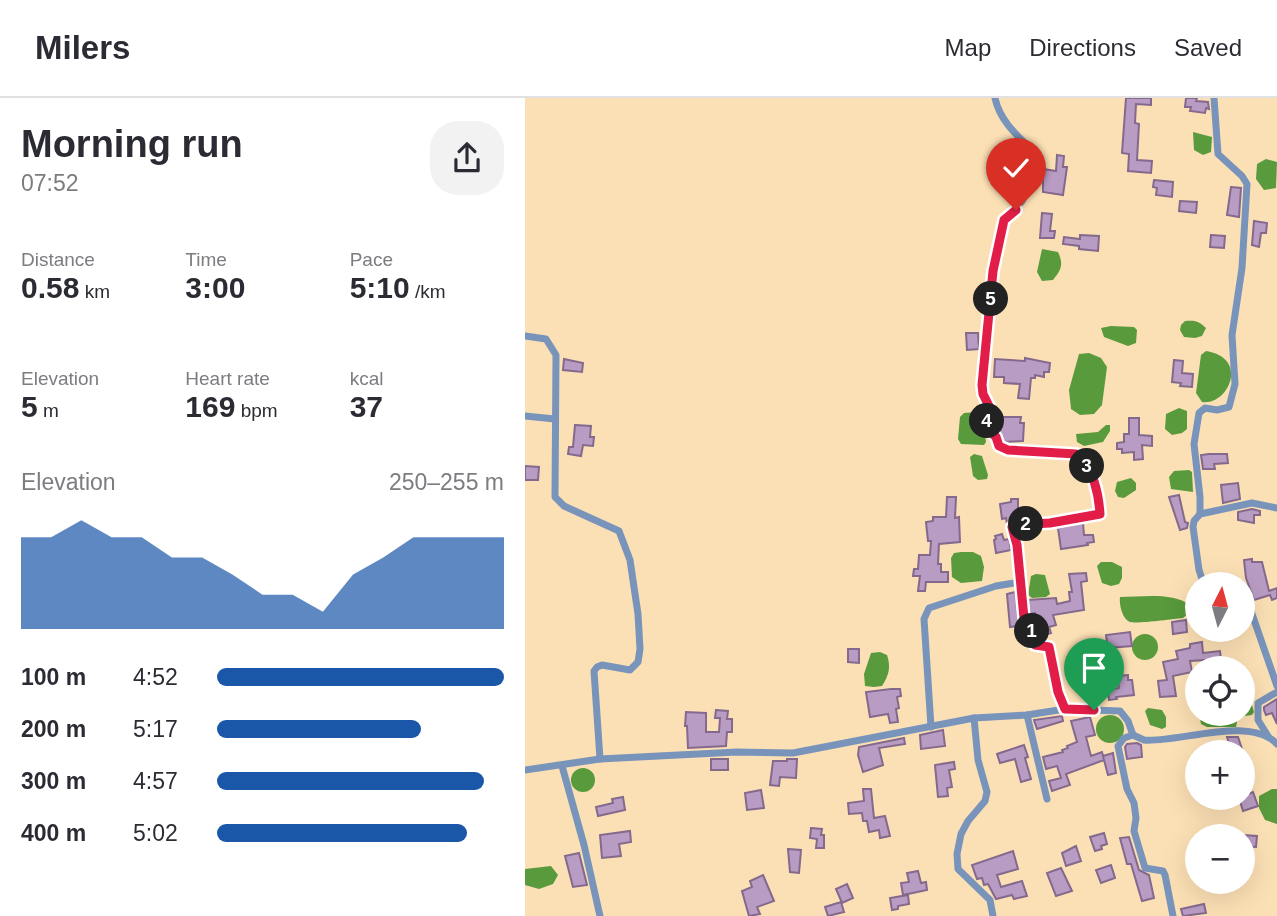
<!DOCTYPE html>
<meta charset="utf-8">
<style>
:root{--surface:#fff;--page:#f2f2f3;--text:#2b2b33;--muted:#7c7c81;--line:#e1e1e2;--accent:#1b57a8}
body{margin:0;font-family:Arial,sans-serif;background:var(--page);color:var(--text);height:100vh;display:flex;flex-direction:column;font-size:26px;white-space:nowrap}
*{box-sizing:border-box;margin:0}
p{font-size:23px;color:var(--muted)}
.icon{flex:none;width:38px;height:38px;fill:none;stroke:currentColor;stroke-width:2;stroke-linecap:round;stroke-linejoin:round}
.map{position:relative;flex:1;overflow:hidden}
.panel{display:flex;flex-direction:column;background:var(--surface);width:525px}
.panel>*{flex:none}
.needle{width:46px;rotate:6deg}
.buttons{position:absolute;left:660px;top:474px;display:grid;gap:14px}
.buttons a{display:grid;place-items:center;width:70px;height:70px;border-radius:50%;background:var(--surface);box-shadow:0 7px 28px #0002;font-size:35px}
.pin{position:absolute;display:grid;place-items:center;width:60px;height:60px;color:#fff;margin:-72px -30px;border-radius:50% 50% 50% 0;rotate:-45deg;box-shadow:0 0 7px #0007}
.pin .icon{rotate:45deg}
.km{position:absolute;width:35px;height:35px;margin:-18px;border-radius:50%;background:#222;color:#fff;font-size:19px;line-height:35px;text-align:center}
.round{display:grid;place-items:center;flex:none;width:74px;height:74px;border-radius:28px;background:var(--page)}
.head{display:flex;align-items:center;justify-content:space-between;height:119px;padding:0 21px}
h1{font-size:38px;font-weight:700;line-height:52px}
.metrics{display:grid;grid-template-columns:repeat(3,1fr);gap:10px;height:119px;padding:7px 21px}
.metrics div{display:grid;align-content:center}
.metrics b{font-size:30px;font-weight:700}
.metrics small{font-size:19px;font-weight:400}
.metrics p{font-size:19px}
.chart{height:196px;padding:14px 21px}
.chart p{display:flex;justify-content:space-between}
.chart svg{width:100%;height:126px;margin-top:7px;fill:var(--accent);opacity:.7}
ul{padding:0 21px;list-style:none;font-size:23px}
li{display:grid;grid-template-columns:112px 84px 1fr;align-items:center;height:52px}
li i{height:18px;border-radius:9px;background:var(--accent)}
header{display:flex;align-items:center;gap:42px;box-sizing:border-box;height:98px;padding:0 35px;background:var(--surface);border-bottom:2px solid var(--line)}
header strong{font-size:33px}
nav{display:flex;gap:38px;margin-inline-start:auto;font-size:24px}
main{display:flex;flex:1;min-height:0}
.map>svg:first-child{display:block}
</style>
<header>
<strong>Milers</strong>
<nav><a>Map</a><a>Directions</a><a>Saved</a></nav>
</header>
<main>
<section class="panel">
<div class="head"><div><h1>Morning run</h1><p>07:52</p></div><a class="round"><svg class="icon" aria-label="share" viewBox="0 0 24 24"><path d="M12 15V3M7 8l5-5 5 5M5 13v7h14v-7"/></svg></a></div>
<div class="metrics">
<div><p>Distance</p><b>0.58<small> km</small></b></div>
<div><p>Time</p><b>3:00</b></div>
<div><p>Pace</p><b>5:10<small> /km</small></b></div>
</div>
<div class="metrics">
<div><p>Elevation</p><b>5<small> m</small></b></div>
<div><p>Heart rate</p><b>169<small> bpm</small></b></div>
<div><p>kcal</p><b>37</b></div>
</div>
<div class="chart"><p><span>Elevation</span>250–255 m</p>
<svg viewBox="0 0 160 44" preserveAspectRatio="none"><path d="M0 44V12L10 12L20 6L30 12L40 12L50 19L60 19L70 25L80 32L90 32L100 38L110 25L120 19L130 12L140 12L150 12L160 12V44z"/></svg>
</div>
<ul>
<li><b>100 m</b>4:52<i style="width:100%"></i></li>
<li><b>200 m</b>5:17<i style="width:71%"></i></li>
<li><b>300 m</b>4:57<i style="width:93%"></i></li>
<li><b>400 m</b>5:02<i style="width:87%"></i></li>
</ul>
</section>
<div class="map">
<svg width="752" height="818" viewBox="0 0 752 818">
<rect width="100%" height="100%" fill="#fce0b5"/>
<g fill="#589a3c">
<polygon points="668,34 687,39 686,54 678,57 669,52"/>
<polygon points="741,61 752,64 751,90 739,92 731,81 732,66"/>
<path d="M517 151 533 154C539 167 536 172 528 182L517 183 512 174Z"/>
<path d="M660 223C669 222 674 223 681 230L677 238 670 240 659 239 655 232 656 227Z"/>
<polygon points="586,228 609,229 612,232 611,245 603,248 579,239 576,230"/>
<path d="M681 253C725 260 703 308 677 304L671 295 676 257Z"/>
<polygon points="564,255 576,260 582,269 577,307 569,316 555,317 546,311 544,292 554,256"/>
<polygon points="654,310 662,313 662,331 657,335 647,337 640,331 641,316"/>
<polygon points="451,314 458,318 461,344 459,347 436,346 433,341 435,319 439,315"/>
<polygon points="581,327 585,327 585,333 578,344 559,348 552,344 551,336 573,334"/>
<polygon points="449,356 457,358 463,377 462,381 453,382 448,378 445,359"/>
<polygon points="664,372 667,374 668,394 646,391 644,379 649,373"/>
<polygon points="606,380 611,385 611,392 599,400 593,399 590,393 592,384"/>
<polygon points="436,454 448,454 456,458 459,469 457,483 436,485 427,479 426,460 429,455"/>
<polygon points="576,464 587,464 597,469 597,480 594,486 586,488 577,485 572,468"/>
<polygon points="511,476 520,477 525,496 521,499 507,500 503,497 506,478"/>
<path d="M595 499C616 499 648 494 665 507L664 515 658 520C647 521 613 526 605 524 597 521 594 506 595 499Z"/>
<circle cx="620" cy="549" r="13"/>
<path d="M355 554 362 557C366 569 364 577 357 588L349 589 340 588 339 576 346 555Z"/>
<polygon points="719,596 725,600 729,614 727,617 713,619 711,629 682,629 676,626 674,616 718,616"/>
<polygon points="623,610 637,612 641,619 641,629 637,631 625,627 620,613"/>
<circle cx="585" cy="631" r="14"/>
<circle cx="58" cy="682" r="12"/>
<polygon points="747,691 752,691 752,726 740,722 734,710 734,698"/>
<polygon points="26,768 33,777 28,786 14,791 0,787 0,771"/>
</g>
<g fill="#b99cc3" stroke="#84698d" stroke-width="2">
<polygon points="601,0 626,0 626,7 611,6 610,25 614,26 612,62 627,63 626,75 603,73 604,56 597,55"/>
<polygon points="661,0 672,0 671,3 683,4 684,11 681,10 680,15 665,13 666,9 660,9"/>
<polygon points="532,57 539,58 538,69 542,69 538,97 518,94 518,71 531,73"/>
<polygon points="629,82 648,84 647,99 631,97 632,90 628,89"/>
<polygon points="706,89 716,90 714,119 702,117"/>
<polygon points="655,103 672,104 671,115 654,113"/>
<polygon points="517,115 527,116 525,133 530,133 529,140 515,140"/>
<polygon points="729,123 742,125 741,135 736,135 734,149 727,147"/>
<polygon points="555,137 574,138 573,153 554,151 554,148 538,146 539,139 555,141"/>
<polygon points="686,137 700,138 699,150 685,149"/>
<polygon points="441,235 453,235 454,251 442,252"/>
<polygon points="500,260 525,265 524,274 519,274 519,279 510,277 510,280 506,280 504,301 493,300 495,286 479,285 479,279 469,279 470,261 500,263"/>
<polygon points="39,261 58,265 57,274 38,272"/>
<polygon points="649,262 658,263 657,275 668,276 667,289 655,288 656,285 647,284"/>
<polygon points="476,319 496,319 495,325 499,325 498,343 479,344 475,334"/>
<polygon points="604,320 614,320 614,337 627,338 627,348 617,347 618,361 609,362 609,354 597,355 597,351 592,351 592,345 599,344 599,336 604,336"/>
<polygon points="50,327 66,328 65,339 69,339 68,348 58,347 56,358 43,356 44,349 48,349"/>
<polygon points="684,356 702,356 703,365 689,366 690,371 678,371 676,357"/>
<polygon points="0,368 14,369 13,382 0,382"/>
<polygon points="713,385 715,401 698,405 696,387"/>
<polygon points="654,397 660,424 663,425 662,430 655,432 644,399"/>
<polygon points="422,399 431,399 430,420 434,419 435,444 414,446 413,466 416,466 416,474 423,474 423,484 401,484 400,493 393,493 395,478 388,478 389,471 393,471 394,457 405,457 406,443 403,443 401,424 408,423 408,419 421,419"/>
<polygon points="486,401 493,401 493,422 482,426 481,420 477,421 475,406 486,404"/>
<polygon points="727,411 735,413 735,417 729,417 729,425 713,422 713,414"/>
<polygon points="558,425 559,437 568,437 569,444 562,445 563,447 536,451 533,430"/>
<polygon points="477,436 479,442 484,441 486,452 471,455 469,442 471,441 470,438"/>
<polygon points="727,461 727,464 737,464 744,493 752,490 752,500 747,502 745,497 729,502 721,480 719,462"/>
<polygon points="561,475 562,483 556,484 559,512 528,517 531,527 524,529 526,535 516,538 510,515 505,516 503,502 531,500 532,506 545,503 544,494 547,494 544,476"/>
<polygon points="490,494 493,521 497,527 485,529 482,496"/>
<polygon points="661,522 662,534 648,536 647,524"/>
<polygon points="605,534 607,548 583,550 581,537"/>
<polygon points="677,544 678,555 695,553 696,562 689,562 690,570 682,570 681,562 665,563 667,574 648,578 651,598 635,599 633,583 642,582 638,564 653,561 651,553 665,550 665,546"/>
<polygon points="323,551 334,551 334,565 323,564"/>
<polygon points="575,575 579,598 572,599 568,578"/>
<polygon points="603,577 603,582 607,582 609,597 591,599 592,601 584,602 583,592 594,590 592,578"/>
<polygon points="366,591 375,591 376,598 372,599 374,610 371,611 373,624 365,625 363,616 345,619 341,594"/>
<polygon points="752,601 752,626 747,615 741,617 739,612 739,609"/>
<polygon points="191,612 203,613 202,621 207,621 207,634 202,634 201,648 163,650 162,628 160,628 161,614 181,615 181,634 194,634 195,620 190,620"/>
<polygon points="537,618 538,623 512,631 509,622"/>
<polygon points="565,619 570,637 561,639 566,658 577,654 579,662 578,658 588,655 591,675 583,677 579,662 541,676 545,687 527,693 524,683 536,680 532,668 521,671 518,659 538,654 537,652 543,650 542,648 552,644 546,623"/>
<polygon points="418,632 420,648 396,651 395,637"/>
<polygon points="702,639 713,639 718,654 707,654"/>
<polygon points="379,640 380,646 354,650 358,667 338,674 333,657 334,649"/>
<polygon points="612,645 616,647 617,659 602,661 600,649 602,646"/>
<polygon points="499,647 503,659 500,660 506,681 496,684 490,661 475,665 472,656"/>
<rect x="186" y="661" width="17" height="11"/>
<polygon points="262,661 272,661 271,680 255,679 254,688 245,687 248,663 262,663"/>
<polygon points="429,664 430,671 424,672 427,689 422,690 423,698 413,699 410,667"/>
<polygon points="338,691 346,691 349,720 360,718 365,738 355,740 354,732 344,734 342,723 338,723 337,715 324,716 323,705 339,703"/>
<polygon points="236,692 239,710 222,712 220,695"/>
<polygon points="728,694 733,708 718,713 714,700"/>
<polygon points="98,699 100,712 73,718 71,709 88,705 87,701"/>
<polygon points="286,730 297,731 296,737 299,737 299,750 291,750 292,741 285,740"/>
<polygon points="105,733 106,744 94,746 96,758 77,760 75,737"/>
<polygon points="579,735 582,746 576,748 577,751 570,753 565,739"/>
<polygon points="718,737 732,738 731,749 718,748"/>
<polygon points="604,739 614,772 624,777 629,800 617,803 606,766 602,766 595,740"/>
<polygon points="551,748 556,763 541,768 537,755"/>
<polygon points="263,751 276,752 274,775 265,774"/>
<polygon points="488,753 493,771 472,777 476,789 497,783 502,798 489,801 487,797 471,801 463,786 459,787 457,780 452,781 447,767"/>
<polygon points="54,755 62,787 48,789 40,758"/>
<polygon points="586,767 590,780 576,785 571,772"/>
<polygon points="536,770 547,793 531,798 522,775"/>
<polygon points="393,773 396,785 401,784 402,792 378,797 376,785 384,784 382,775"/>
<polygon points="238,777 249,803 232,809 235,816 224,818 217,793 227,789 225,783"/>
<polygon points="322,786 328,800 317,805 311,791"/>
<polygon points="383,797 384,806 373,808 373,811 367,812 365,800"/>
<polygon points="316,804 319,814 303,818 300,809"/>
<polygon points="679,806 681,815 658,818 656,811"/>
</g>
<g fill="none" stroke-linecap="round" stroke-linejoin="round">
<g stroke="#7994bb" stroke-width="7">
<path d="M470 0C475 24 494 39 511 56L509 79 497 103 479 122 468 173 457 287 458 296 465 310 462 330 471 339 474 348 483 352 551 356C568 365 572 396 575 413L573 417 487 429 492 447 499 520 506 525 510 547 525 549 533 594 540 611"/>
<polyline points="689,0 693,56 717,78 722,86 717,170 707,237 710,286 704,309 692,312 680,310 674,315 669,346 675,399 675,416 669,423 668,429 674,472 678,484 716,486"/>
<polyline points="0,238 21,241 31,257 30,399 39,408 94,433 105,462 113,516 115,551 113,564 105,572 77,567 72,569 69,573 75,661"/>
<polyline points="0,318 30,321"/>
<polyline points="675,416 727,405 752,410"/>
<polyline points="718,490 752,588"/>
<polyline points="502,617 522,701"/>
<polyline points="449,620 453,662 462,694 460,703 443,723 436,736 432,756 433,771 465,802 468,818"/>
<polyline points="406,629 399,521 404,510 471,488 495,484"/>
<polyline points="608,637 599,640 593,648 602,691 609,705 611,720 609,733 620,770 638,773 640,777 648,818"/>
<polyline points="743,638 733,622 733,605 752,594"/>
<polyline points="37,668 59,747 75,818"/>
<path d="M0 672 75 661 212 654 268 655 449 620 502 617 540 611 595 613 603 623 608 637 619 642C654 645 725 617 752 646"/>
</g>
</g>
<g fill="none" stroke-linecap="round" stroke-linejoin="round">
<defs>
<path id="route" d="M491 112 479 122 468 173 457 287 458 296 465 310 462 330 471 339 474 348 483 352 551 356C568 365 574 399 575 416L525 425 490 427 487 429 492 447 499 520 506 525 510 547 524 549 533 594 540 611 569 612"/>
</defs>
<use href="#route" stroke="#fff" stroke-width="14"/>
<use href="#route" stroke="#e11d48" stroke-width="9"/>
</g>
</svg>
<div class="buttons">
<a><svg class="needle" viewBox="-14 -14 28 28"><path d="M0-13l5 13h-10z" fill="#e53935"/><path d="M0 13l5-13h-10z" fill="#7c7c81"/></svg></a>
<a><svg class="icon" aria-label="locate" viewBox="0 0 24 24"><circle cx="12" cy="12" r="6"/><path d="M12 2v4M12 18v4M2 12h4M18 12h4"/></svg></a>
<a>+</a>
<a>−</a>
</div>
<div class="pin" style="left:569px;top:612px;background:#1e9e55"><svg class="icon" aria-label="arrive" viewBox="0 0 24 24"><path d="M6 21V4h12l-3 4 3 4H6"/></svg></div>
<div class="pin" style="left:491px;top:112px;background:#d93025"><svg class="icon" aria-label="check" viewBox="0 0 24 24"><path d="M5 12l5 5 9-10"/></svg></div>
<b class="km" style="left:507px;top:533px">1</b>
<b class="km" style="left:501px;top:426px">2</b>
<b class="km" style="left:562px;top:368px">3</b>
<b class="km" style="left:462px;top:323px">4</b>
<b class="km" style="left:466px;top:201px">5</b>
</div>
</main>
